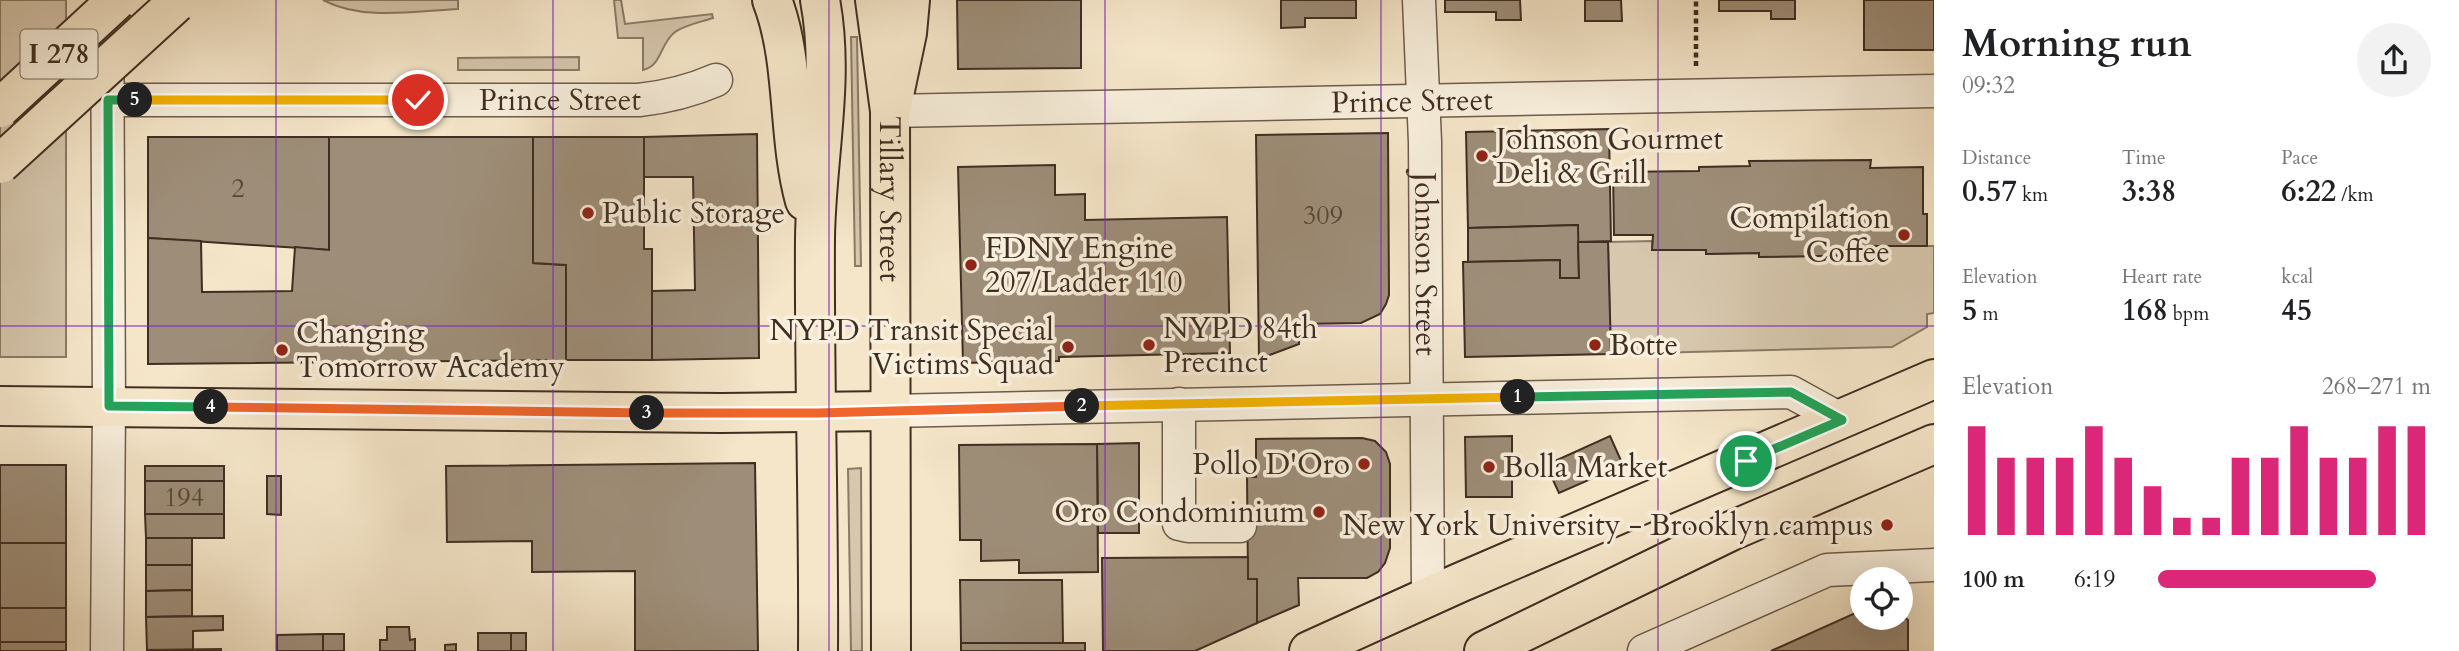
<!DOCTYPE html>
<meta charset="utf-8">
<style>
:root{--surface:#fff;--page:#f2f2f2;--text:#202124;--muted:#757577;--accent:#db2777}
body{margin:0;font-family:Cardo,serif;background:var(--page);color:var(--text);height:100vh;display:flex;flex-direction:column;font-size:26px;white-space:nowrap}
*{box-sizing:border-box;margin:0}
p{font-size:23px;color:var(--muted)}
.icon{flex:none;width:38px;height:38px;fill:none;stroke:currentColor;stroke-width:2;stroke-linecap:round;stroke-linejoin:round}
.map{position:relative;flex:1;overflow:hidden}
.side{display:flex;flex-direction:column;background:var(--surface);width:525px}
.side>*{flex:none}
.buttons{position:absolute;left:1850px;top:567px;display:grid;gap:14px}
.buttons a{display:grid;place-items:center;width:63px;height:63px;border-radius:50%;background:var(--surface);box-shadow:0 7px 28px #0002;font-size:35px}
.pin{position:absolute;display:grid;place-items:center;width:60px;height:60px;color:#fff;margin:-30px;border:4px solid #fff;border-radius:50%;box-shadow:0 2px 7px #0007}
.km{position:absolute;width:35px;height:35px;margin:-18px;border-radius:50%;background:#222;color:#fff;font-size:19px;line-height:35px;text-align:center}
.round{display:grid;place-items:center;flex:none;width:74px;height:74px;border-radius:37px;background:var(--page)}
.summary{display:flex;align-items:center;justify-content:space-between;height:119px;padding:0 28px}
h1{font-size:38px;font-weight:700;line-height:52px}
.stats{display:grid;grid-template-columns:repeat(3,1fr);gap:10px;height:119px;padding:7px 28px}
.stats div{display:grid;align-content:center}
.stats b{font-size:30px;font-weight:700}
.stats small{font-size:19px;font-weight:400}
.stats p{font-size:19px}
.chart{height:196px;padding:14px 28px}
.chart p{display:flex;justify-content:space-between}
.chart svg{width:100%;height:126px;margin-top:7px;stroke:var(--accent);stroke-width:6}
ul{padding:0 28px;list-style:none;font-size:23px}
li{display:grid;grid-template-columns:112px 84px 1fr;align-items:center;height:52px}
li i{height:18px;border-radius:9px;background:var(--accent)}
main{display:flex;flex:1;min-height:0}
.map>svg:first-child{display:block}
</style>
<main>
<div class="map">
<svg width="1934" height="651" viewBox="0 0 1934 651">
<rect width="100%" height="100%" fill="#f5e6c9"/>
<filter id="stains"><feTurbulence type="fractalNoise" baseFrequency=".00286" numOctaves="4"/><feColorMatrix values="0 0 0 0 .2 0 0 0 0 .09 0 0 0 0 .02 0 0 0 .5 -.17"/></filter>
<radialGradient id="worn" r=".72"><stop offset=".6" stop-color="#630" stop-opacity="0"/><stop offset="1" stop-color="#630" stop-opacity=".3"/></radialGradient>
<g fill="#d6c7ad" stroke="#8b7a68" stroke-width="2">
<rect x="0" y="0" width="66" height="357"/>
<path d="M323 0H458V9C414 11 363 21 323 0Z"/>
<path d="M614 0H621L625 24 712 14 713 18C701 22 685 25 675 32 660 43 662 66 643 70V38H618Z"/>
<polygon points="851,37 857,37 861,266 855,266"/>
<polygon points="579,57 579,70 458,70 458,58"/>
<polygon points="1652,241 1653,250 1706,250 1707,254 1759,253 1760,257 1874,255 1874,246 1934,246 1934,313 1927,314 1927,327 1892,347 1611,354 1608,242"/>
<polygon points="861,468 862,651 851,651 848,469"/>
</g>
<g fill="#9e8e79" stroke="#402e23" stroke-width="2">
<polygon points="957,0 1081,0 1081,68 958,69"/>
<polygon points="1281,0 1356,0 1356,18 1305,18 1305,27 1281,28"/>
<polygon points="1445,0 1520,0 1521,20 1496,20 1496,12 1445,12"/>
<polygon points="1585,0 1621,0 1622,21 1585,21"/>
<polygon points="1719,0 1795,0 1795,19 1771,19 1771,11 1719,11"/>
<rect x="1864" y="0" width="70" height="50"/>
<polygon points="1609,129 1611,241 1578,242 1578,225 1468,228 1466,132"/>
<polygon points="1388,133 1389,295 1386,304 1380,314 1361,323 1299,324 1299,344 1259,359 1256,135"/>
<polygon points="757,134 759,358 652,360 652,291 695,290 693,177 644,177 644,137"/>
<polygon points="148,137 329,137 329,250 148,238"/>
<polygon points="329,137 533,137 533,263 566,265 566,360 148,364 148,238 201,241 202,292 292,291 295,247 329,250"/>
<polygon points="533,137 644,137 644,249 652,249 652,360 566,360 566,265 533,263"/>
<polygon points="1871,160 1870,168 1923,167 1923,214 1927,214 1927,246 1874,246 1874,255 1759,257 1759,253 1706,254 1706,250 1652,250 1653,235 1614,235 1613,172 1699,171 1699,167 1750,166 1749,161"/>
<polygon points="1055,165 1055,195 1085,194 1085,220 1227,217 1230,353 1059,357 1059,361 963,363 958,167"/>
<polygon points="1578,225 1579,278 1560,278 1560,260 1468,262 1468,228"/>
<polygon points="1578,242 1608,242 1611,354 1465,357 1463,262 1560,260 1560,278 1579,278"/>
<polygon points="1512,436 1512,497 1466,497 1465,437"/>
<polygon points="1610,436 1623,465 1559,493 1546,465"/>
<polygon points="1362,438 1375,441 1386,452 1390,464 1390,548 1385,563 1378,572 1367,578 1298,578 1299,605 1257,623 1257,579 1248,579 1247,477 1256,477 1256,439"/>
<polygon points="1139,443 1139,533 1098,533 1097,444"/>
<polygon points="1097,444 1098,572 1019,573 1019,560 981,561 981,540 960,540 959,445"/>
<polygon points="755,463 758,651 635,651 635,571 532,572 532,541 447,542 446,466"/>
<rect x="0" y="465" width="66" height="78"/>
<rect x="145" y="466" width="79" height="15"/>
<polygon points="267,476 281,476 281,515 267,514"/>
<rect x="145" y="481" width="79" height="33"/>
<polygon points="145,514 224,514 224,538 146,538"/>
<rect x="146" y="538" width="46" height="27"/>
<rect x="0" y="543" width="66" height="65"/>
<polygon points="1248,557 1248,579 1257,579 1257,623 1195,651 1103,651 1102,558"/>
<polygon points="146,565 192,565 192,590 146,591"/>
<polygon points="960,580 1062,580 1063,643 961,643"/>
<polygon points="192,590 192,616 146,617 146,591"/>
<rect x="0" y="608" width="66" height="34"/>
<polygon points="1862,610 1862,618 1900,618 1900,614 1908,620 1908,651 1771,651"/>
<polygon points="223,616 223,630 193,631 193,650 147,650 146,617"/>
<polygon points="387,627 409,627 410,640 415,639 415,651 380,651 380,640 387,640"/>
<rect x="478" y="633" width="33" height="18"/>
<rect x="511" y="633" width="15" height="18"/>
<rect x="323" y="634" width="21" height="17"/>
<polygon points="323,634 323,651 277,651 277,635"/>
<rect x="0" y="642" width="66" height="9"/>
<rect x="961" y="643" width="124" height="8"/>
<polygon points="456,644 456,651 445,651 445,645"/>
<polygon points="221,649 221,651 147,651 147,650"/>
</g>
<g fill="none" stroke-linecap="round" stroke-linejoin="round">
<defs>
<g id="minor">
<path id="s1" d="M1419 0 1425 142 1428 596"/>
<path id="s2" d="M108 100H639C666 97 691 91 716 80"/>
<path id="s3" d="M890 111 1934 91"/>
<polyline points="1179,404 1179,524 1188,526 1240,526"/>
<polyline points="889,411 1791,392 1842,420"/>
<polyline points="107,651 109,406 107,0"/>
<polyline points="1644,651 1827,570 1934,565"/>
</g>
<g id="major">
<polyline points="891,109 907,33 910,0"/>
<polyline points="0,406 721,413 889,411"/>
<polyline points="1309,651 1459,583 1934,379"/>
<polyline points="1484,651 1731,531 1934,444"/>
</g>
<g id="highway">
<path d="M772 0C796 62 787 136 805 201"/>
<path id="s4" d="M875 0 890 111 891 651"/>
<path d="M818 651C819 513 814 375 815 238 816 158 835 79 820 0"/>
</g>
</defs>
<use href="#minor" stroke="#6d5c4c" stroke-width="35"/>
<use href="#major" stroke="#402e23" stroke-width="42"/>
<use href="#highway" stroke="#402e23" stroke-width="42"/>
<polyline stroke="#402e23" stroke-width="4.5" stroke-dasharray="5 3.5" stroke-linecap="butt" points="1696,66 1696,0"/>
<use href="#minor" stroke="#f8efdc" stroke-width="32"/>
<use href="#major" stroke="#f5e6c9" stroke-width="38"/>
<use href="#highway" stroke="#f5e6c9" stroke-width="38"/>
<defs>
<g id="highway-bridge">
<polyline points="0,108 117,0"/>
<polyline points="0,164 176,3"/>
</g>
</defs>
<use href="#highway-bridge" stroke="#402e23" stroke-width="42" stroke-linecap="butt"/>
<use href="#highway-bridge" stroke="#f5e6c9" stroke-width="38"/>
</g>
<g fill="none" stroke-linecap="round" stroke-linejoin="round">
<defs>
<polyline id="split-1" points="1518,397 1791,392 1842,420 1746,461"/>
<polyline id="split-2" points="1082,406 1518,397"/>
<polyline id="split-3" points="647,413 817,413 1082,406"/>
<polyline id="split-4" points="211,407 647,413"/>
<polyline id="split-5" points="135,100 108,100 109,406 211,407"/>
<polyline id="split-6" points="135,100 418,100"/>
</defs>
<use href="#split-1" stroke="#fff" stroke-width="14"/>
<use href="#split-2" stroke="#fff" stroke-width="14"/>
<use href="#split-3" stroke="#fff" stroke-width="14"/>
<use href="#split-4" stroke="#fff" stroke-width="14"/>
<use href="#split-5" stroke="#fff" stroke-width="14"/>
<use href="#split-6" stroke="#fff" stroke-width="14"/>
<use href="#split-1" stroke="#22a559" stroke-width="9"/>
<use href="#split-2" stroke="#f5b400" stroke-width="9"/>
<use href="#split-3" stroke="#f0652b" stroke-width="9"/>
<use href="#split-4" stroke="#f0652b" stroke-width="9"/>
<use href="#split-5" stroke="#22a559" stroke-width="9"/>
<use href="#split-6" stroke="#f5b400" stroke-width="9"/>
</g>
<path fill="none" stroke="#7b2cbf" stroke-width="2" stroke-opacity="0.55" d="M276 0V651M553 0V651M829 0V651M1105 0V651M1381 0V651M1658 0V651M0 326H1934"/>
<g fill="#8f2418" stroke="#f8efdc" stroke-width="2.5">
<circle cx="1482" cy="156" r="7"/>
<circle cx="588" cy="213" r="7"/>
<circle cx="1904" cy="235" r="7"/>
<circle cx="971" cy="265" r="7"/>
<circle cx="1149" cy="345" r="7"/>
<circle cx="1595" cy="345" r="7"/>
<circle cx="1068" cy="347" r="7"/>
<circle cx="282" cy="350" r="7"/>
<circle cx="1364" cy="464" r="7"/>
<circle cx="1489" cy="467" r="7"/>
<circle cx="1319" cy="512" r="7"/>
<circle cx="1887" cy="525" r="7"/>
</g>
<g text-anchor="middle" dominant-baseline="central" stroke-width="7" stroke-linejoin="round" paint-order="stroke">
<g font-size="26" fill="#584638">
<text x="238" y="188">2</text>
<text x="1323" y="215">309</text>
<text x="184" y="497">194</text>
</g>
<rect fill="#f8efdc" stroke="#77685a" stroke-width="2" x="20.5" y="29.5" width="77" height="49" rx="5"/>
<g font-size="28" font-weight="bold" fill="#402e23">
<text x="59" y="54">I 278</text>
</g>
<g font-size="30" fill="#402e23" stroke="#f8efdc">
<text stroke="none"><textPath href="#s2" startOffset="452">Prince Street</textPath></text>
<text stroke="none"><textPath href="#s3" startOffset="522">Prince Street</textPath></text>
<text stroke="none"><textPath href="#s4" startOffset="200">Tillary Street</textPath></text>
<text stroke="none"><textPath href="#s1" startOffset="264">Johnson Street</textPath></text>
</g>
<g font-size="30" fill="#402e23" stroke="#f8efdc" text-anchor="start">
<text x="1496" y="139">Johnson Gourmet<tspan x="1496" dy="34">Deli &amp; Grill</tspan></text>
<text x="602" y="213">Public Storage</text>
<text x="1890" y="218" text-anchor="end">Compilation<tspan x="1890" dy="34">Coffee</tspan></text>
<text x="985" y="248">FDNY Engine<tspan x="985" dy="34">207/Ladder 110</tspan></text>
<text x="1163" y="328">NYPD 84th<tspan x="1163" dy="34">Precinct</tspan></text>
<text x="1054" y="330" text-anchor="end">NYPD Transit Special<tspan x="1054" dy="34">Victims Squad</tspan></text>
<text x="296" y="333">Changing<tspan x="296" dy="34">Tomorrow Academy</tspan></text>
<text x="1609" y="345">Botte</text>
<text x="1350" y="464" text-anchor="end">Pollo D'Oro</text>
<text x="1503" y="467">Bolla Market</text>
<text x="1305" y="512" text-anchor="end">Oro Condominium</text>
<text x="1873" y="525" text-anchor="end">New York University - Brooklyn campus</text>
</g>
</g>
<rect width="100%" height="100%" filter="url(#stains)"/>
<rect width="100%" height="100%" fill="url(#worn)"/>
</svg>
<div class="buttons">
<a><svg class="icon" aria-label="locate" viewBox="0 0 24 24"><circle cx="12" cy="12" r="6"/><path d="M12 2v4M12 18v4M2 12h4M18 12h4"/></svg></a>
</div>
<div class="pin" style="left:1746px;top:461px;background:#1e9e55"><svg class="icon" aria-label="arrive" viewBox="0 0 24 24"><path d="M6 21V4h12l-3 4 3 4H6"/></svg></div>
<div class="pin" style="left:418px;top:100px;background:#d93025"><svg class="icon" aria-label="check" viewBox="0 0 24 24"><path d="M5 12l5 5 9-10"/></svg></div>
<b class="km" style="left:1518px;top:397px">1</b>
<b class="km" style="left:1082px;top:406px">2</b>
<b class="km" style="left:647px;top:413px">3</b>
<b class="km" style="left:211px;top:407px">4</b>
<b class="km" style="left:135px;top:100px">5</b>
</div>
<section class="side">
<div class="summary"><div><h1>Morning run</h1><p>09:32</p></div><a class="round"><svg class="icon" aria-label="share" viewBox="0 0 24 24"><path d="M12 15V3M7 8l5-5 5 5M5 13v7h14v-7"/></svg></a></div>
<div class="stats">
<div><p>Distance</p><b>0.57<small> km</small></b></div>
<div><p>Time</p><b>3:38</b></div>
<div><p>Pace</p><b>6:22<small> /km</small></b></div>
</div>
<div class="stats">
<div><p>Elevation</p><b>5<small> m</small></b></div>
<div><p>Heart rate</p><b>168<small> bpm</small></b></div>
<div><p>kcal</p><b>45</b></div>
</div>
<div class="chart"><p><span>Elevation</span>268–271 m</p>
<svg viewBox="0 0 160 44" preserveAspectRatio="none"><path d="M5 44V6M15 44V17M25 44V17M35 44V17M45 44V6M55 44V17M65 44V27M75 44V38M85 44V38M95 44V17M105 44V17M115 44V6M125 44V17M135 44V17M145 44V6M155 44V6"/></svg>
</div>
<ul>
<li><b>100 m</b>6:19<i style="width:80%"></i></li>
</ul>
</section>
</main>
